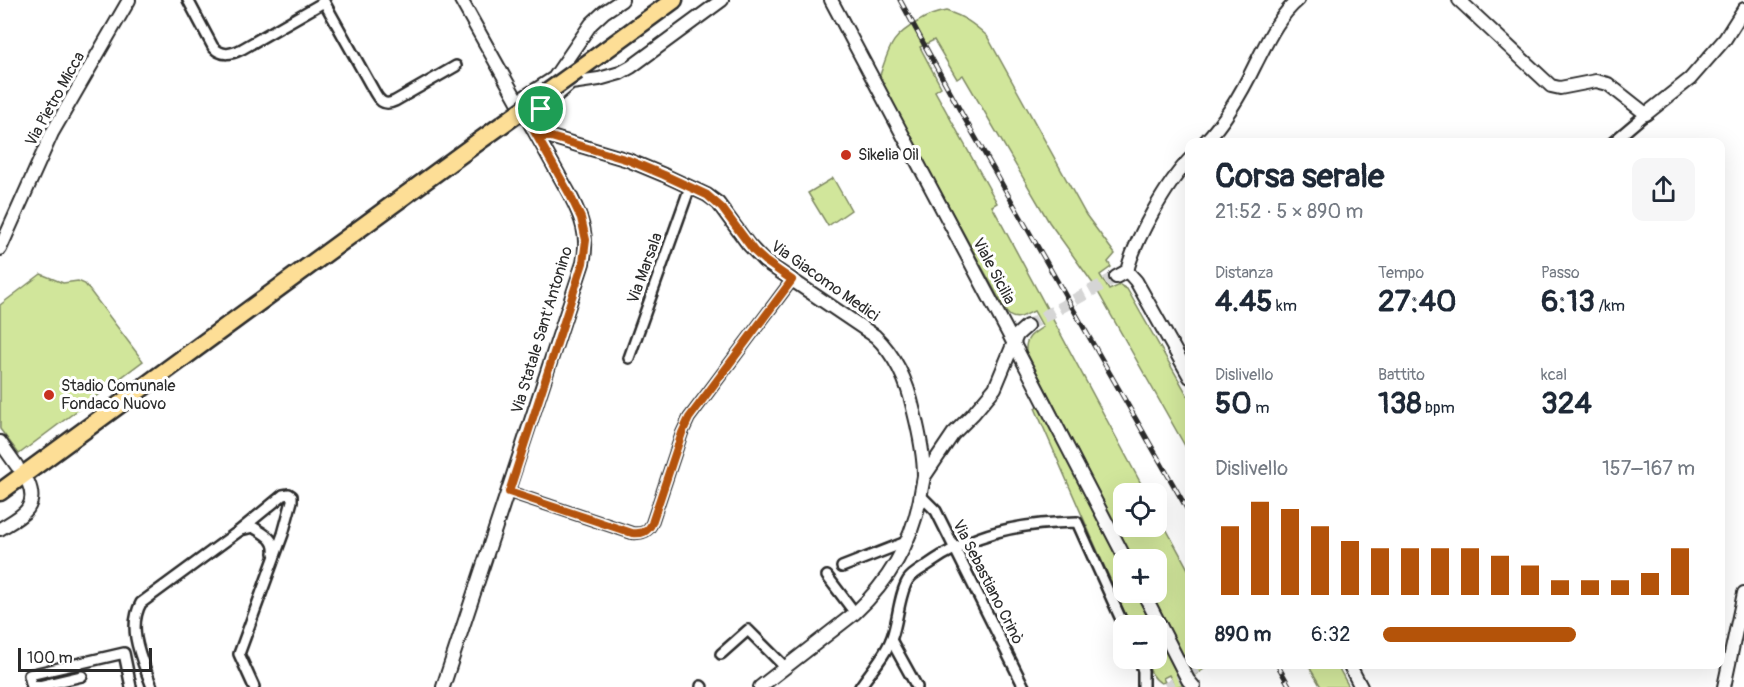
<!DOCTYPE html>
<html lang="it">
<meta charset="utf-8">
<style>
:root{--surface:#fff;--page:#f6f6f7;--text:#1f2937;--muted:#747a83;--accent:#b45309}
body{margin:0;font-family:Pangolin,sans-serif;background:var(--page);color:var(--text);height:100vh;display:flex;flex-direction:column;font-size:22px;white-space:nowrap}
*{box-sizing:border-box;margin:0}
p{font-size:20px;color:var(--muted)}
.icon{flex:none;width:33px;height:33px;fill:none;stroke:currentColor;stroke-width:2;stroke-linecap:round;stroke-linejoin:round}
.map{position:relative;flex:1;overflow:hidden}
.sheet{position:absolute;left:1185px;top:138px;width:540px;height:531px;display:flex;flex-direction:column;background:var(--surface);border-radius:12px;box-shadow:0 6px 24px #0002}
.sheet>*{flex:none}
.tools{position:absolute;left:1113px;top:483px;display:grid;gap:12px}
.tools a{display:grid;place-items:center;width:54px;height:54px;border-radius:12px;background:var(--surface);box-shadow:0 6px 24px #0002;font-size:30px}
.scale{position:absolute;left:18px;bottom:15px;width:134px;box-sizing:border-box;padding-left:6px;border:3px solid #2b2b2b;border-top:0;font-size:16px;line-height:21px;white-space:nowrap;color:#2b2b2b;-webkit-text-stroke:4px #fff;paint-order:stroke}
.pin{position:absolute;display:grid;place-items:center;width:51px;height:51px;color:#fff;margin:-26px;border:3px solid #fff;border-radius:50%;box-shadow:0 2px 6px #0007}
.round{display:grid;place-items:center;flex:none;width:63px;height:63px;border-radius:12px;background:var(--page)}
.summary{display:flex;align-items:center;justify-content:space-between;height:102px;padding:0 30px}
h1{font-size:33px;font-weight:700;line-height:45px}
.stats{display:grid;grid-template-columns:repeat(3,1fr);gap:9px;height:102px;padding:6px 30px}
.stats div{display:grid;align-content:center}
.stats b{font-size:30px;font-weight:700}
.stats small{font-size:16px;font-weight:400}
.stats p{font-size:16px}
.chart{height:168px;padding:12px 30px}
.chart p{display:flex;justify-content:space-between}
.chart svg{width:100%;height:108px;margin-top:6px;stroke:var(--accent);stroke-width:6}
ul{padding:0 30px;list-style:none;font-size:20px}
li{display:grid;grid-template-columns:96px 72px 1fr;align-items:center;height:45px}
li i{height:15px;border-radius:8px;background:var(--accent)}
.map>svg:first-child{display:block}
</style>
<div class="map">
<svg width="1744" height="687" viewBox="0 0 1744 687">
<rect width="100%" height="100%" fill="#fff"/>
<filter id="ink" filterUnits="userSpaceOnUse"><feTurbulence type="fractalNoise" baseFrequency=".0167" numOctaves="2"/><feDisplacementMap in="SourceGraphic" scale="12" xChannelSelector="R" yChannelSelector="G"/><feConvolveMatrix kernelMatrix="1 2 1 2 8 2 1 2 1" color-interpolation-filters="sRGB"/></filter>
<g filter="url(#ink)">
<g fill="#d1e69b" stroke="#7e8863" stroke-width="1.5">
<path d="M946 11C963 16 974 24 987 36L1086 215 1115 254 1108 262 1111 267 1100 275 1109 290 1120 285 1127 289 1189 398V453L1094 285 1049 222 963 75 957 79 934 40 920 47 941 87 935 91 997 203 992 206 1146 493 1124 494V526H1156L1157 512 1189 571V615L1185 618 1189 626 1190 664 1211 665 1193 676 1150 593 1156 592V560L1133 559 1026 351C1025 338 1032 334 1043 327L1034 311C1024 315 1016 323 1007 313L879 78C890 47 889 38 919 21 928 15 935 13 946 11Z"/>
<polygon points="833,178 851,210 828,226 808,193"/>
<polygon points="41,274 63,283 78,281 85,284 143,361 19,454 0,429 0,305"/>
<polygon points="1039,405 1123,569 1124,592 1135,593 1152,625 1130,625 1035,408"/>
<path d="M1157 633 1183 685 1175 687 1169 675 1163 678 1165 682 1161 683C1152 678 1149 668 1145 659L1156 658Z"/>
<polygon points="1308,665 1337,665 1349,687 1321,687"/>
</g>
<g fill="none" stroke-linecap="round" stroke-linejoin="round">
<polyline stroke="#d5d5d5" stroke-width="9" stroke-dasharray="9 4.5" stroke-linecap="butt" points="1166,687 1205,664"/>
<polyline stroke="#d5d5d5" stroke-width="12" stroke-dasharray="12 6" stroke-linecap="butt" points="1027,326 1116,277"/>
<defs>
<g id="minor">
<path d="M188 0 213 47C222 57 232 54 242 49L324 2"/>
<path d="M323 0 375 93C380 102 385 106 395 101L456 66"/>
<polyline points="1613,142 1646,114"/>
<polyline points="629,358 690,187"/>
<path d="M509 492 632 533C642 534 648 532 652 523L682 433 689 418 792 280"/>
<polyline points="920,495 936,511 1024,687"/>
<path d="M241 530 253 527C264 534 276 539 274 553"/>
<polyline points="842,567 906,542"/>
<polyline points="827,576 855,613"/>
<polyline points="891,640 917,687"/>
<polyline points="721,654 748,630 785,667"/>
<polyline points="1139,658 1143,671 1143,687"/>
<polyline points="701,686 702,687"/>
<polyline points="32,687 29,675 124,653 131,687"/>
<polyline points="35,687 82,676"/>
<path d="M152 687C143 661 126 630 141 603L239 531 283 495 289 494 292 496V501L283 534 239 654 254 687"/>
<path d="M860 687C870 672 886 655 892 637 898 621 899 594 908 580 912 574 920 570 926 566 974 532 1020 523 1077 522L1124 626"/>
</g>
<g id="tertiary">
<polyline points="831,0 1014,344 1126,560"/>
<polyline points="1459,0 1551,86 1560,88 1596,81 1608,84 1646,114 1690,79 1725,39 1744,9"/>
<polyline points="518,101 554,78 591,24 604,12 622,0"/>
<polyline points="525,114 531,115 537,112 571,83 599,79 620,73 631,67 722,0"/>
<path d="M538 137H551L628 160 664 175 707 195 718 203 748 244 764 261 875 336C896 356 908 384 914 412 919 432 924 455 924 476 923 483 921 491 920 499 911 544 888 582 855 613L760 687"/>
<path d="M1205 142C1226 120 1242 92 1255 65 1267 42 1278 17 1298 0"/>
<polyline points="0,249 52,133 129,0"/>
<polyline points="1127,271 1136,281 1190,377"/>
<path d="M1116 277 1127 271C1135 239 1167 183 1190 159"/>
<polyline points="0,442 17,466"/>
<polyline points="924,477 953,434 973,414 995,388 1017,335 1027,326"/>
<path d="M0 529C19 517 40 509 28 482"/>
<polyline points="1143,592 1188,680 1194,687"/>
<polyline points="1349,664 1361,687"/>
<path d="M443 687 583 263C589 237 582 218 570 195L461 0"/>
<polyline points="1724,687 1744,593"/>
</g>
<g id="motorway">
<polyline points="577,71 674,0"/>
<polyline points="0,492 478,142"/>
</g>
</defs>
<use href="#minor" stroke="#2b2b2b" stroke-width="14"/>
<use href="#tertiary" stroke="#2b2b2b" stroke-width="16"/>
<use href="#motorway" stroke="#2b2b2b" stroke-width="21"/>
<use href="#minor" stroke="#fff" stroke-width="9"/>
<use href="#tertiary" stroke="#fff" stroke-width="12"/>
<use href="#motorway" stroke="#fdde96" stroke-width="16"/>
<defs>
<g id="rail">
<polyline points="900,0 962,114 1190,514"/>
<polyline points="1277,664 1290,687"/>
</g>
</defs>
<use href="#rail" stroke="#2b2b2b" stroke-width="5"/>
<use href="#rail" stroke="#fff" stroke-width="3" stroke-dasharray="9" stroke-linecap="butt"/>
<defs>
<polyline id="motorway-bridge" points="478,142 577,71"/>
</defs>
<use href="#motorway-bridge" stroke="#2b2b2b" stroke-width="21" stroke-linecap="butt"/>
<use href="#motorway-bridge" stroke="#fdde96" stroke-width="16"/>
</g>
</g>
<g fill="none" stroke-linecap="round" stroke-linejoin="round" filter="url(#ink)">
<defs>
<path id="route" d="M541 109 534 131 570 195 581 218 586 240 583 263 509 492 632 533C642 534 648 532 652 523L682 433 689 418 792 280 765 261 754 251 722 208 707 195 664 175 628 160 551 137H538L525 114 531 115 541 109"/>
</defs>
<use href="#route" stroke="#fff" stroke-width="12"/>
<use href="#route" stroke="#b45309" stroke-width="8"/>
</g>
<g fill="#c8321e" stroke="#fff" stroke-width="2">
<circle cx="846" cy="155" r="6"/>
<circle cx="49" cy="395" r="6"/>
</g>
<g text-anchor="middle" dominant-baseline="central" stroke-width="6" stroke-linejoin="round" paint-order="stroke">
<g font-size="16" fill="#2b2b2b" stroke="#fff">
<text transform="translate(55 99) rotate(-61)">Via Pietro Micca</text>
<text transform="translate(645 268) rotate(-70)">Via Marsala</text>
<text transform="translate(994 271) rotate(62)">Viale Sicilia</text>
<text transform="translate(825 281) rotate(35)">Via Giacomo Medici</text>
<text transform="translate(542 330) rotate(-73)">Via Statale Sant'Antonino</text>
<text transform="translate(988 582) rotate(63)">Via Sebastiano Crinò</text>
</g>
<g font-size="16" fill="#2b2b2b" stroke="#fff" text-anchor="start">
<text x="858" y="155">Sikelia Oil</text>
<text x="61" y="386">Stadio Comunale<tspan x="61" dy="18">Fondaco Nuovo</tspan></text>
</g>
</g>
</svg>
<div class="tools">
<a><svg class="icon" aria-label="locate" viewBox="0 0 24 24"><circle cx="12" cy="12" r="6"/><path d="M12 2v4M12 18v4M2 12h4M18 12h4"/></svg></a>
<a>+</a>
<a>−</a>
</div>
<div class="scale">100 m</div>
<div class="pin" style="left:541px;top:109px;background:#1e9e55"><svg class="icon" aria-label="arrive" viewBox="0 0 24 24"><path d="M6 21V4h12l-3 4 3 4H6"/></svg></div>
<section class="sheet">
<div class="summary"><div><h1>Corsa serale</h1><p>21:52 · 5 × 890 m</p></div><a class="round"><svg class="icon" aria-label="share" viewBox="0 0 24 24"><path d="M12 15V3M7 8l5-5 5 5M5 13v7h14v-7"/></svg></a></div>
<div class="stats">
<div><p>Distanza</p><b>4.45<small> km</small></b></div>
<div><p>Tempo</p><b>27:40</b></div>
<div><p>Passo</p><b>6:13<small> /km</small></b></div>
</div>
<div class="stats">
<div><p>Dislivello</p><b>50<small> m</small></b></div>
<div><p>Battito</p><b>138<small> bpm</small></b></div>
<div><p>kcal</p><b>324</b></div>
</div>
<div class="chart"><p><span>Dislivello</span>157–167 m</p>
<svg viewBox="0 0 160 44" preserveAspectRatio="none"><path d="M5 44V16M15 44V6M25 44V9M35 44V16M45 44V22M55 44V25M65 44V25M75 44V25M85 44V25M95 44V28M105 44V32M115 44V38M125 44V38M135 44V38M145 44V35M155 44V25"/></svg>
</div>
<ul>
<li><b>890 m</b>6:32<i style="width:62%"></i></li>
</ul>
</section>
</div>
